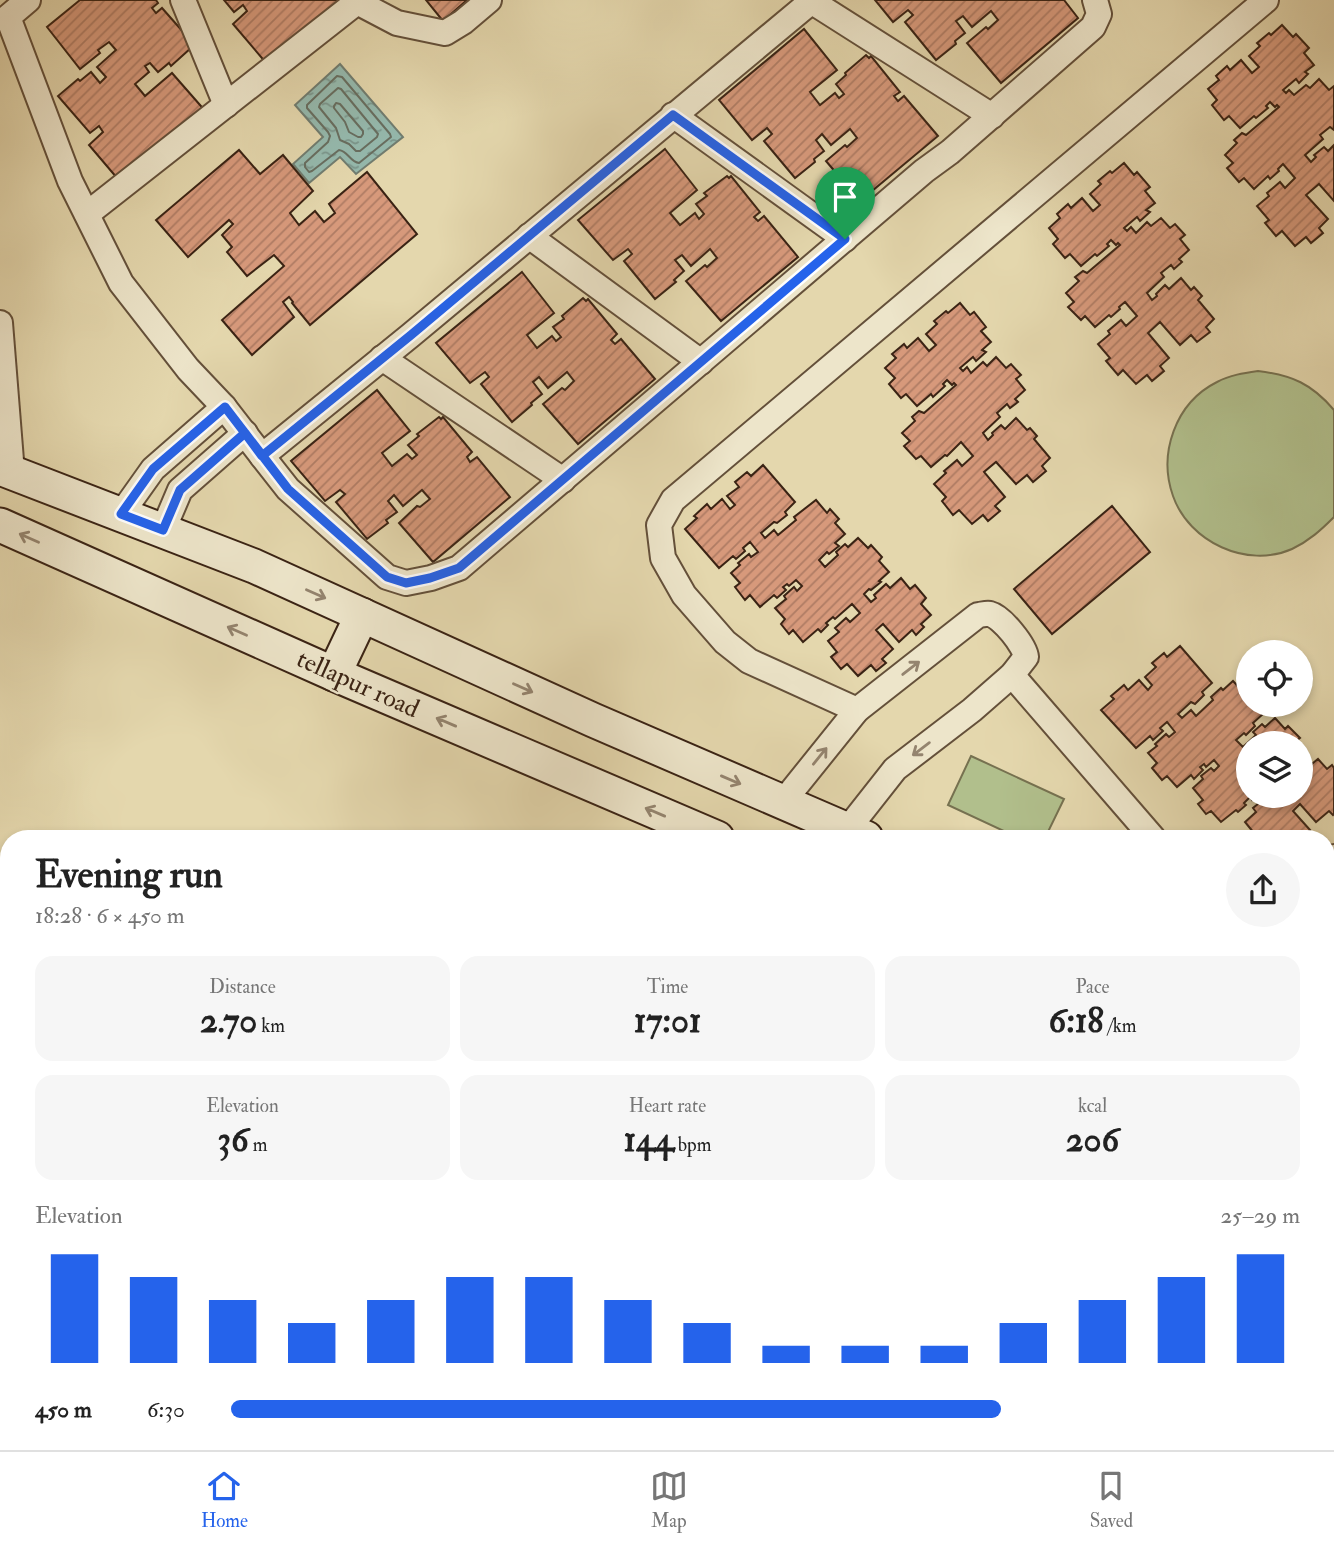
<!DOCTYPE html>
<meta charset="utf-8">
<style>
:root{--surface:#fff;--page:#f6f6f6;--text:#222;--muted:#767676;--line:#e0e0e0;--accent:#2563eb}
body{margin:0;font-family:"IM FELL Double Pica",serif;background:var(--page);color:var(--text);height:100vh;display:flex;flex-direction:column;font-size:26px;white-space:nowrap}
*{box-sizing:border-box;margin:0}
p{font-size:23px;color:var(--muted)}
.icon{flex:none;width:38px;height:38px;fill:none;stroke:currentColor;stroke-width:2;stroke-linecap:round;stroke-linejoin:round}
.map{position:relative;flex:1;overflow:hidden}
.side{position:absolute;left:0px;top:830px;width:1335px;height:621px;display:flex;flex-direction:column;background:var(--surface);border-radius:28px 28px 0 0;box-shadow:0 4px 10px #0003}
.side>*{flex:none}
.buttons{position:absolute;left:1236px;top:640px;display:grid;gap:14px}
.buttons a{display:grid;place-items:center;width:77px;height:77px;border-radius:50%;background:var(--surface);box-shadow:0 4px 10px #0003;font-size:35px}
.pin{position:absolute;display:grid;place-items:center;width:60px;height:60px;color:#fff;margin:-72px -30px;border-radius:50% 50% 50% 0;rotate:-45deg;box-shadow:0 0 7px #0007}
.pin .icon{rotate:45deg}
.round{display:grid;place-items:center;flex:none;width:74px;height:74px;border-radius:37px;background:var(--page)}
.headline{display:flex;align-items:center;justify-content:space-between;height:119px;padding:0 35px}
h1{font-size:38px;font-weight:700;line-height:52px}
.stats{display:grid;grid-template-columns:repeat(3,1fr);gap:10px;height:119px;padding:7px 35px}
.stats div{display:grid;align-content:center;border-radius:18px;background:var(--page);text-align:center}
.stats b{font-size:35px;font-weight:700}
.stats small{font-size:19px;font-weight:400}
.stats p{font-size:19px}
.chart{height:196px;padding:14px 35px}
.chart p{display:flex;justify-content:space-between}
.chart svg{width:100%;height:126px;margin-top:7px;stroke:var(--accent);stroke-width:6}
ul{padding:0 35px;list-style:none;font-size:23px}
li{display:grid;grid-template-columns:112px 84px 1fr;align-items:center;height:52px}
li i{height:18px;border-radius:9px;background:var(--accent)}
.tabs{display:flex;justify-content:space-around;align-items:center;height:98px;border-top:2px solid var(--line);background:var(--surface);font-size:19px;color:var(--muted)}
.tabs a{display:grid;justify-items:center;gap:4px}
.tabs .current{color:var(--accent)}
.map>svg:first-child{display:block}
</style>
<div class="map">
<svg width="1334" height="1450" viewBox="0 0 1334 1450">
<defs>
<pattern id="water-ripples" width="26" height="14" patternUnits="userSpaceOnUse" patternTransform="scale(1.75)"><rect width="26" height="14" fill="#95b9ad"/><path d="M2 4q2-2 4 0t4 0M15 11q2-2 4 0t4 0" fill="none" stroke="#7b968c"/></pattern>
<pattern id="building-hatch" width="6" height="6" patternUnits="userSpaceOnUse" patternTransform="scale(1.75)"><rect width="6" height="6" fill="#d7997b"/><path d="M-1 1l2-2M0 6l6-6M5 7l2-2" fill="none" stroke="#af7c64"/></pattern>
</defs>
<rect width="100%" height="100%" fill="#e4d7ad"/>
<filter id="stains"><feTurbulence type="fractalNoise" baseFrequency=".00286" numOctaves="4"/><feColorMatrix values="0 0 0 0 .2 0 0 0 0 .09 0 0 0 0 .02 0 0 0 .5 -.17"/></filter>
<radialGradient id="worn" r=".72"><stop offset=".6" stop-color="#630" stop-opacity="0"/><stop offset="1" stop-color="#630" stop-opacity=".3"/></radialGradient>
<g fill="#b1bf8c" stroke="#767150" stroke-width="2">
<path d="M1258 371C1292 375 1312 384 1334 410V517C1321 530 1309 541 1292 549 1247 569 1189 542 1173 496 1158 454 1175 403 1217 382 1230 375 1244 373 1258 371Z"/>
<polygon points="971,756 1064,799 1045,838 1019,838 948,805"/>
</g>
<polygon fill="url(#water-ripples)" stroke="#717d70" stroke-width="2" points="340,64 403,137 356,174 340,157 309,183 293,164 323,137 295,105"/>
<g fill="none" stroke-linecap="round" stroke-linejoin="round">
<g stroke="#686e60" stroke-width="2">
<path d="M337 76 342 77 390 134 391 137 359 163C350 162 348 151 339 150L312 171 309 172 305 167V163L328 142 330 136 328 132 307 108V105Z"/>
<polygon points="338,88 341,89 378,134 377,137 360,151 356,151 349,144 340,140 336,128 319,107 320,104"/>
<polygon points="336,103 340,104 363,131 363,134 361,137 358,137 349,132 345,122 334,108 334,106"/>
</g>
</g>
<g fill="url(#building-hatch)" stroke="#3a2314" stroke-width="2">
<polygon points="80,0 156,0 158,3 152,8 156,13 162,8 192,42 192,47 171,66 169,63 158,72 150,63 145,66 149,72 135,84 145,96 172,73 207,113 123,185 89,145 103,132 99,126 90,133 58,96 78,79 80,81 91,72 100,83 106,77 97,67 116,50 109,42 98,50 100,53 80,69 47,27"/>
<polygon points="224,0 342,0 267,64 233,24 247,11 243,5 234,12"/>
<polygon points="426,0 467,0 443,21"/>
<polygon points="875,0 1064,0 1078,18 1001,83 967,43 986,27 988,29 998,20 991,11 972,27 963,16 956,21 965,33 955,41 956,44 936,60 905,22 913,15 908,10 893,22"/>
<polygon points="1282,25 1293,37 1296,34 1309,48 1304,53 1314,65 1305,72 1308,74 1299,83 1296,79 1283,90 1286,93 1289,90 1294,95 1306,85 1310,88 1319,79 1329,90 1334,86 1334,130 1330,127 1320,135 1323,139 1305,155 1311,162 1316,157 1314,155 1324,147 1328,151 1334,145 1334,201 1319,184 1306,195 1328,219 1319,228 1323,233 1311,243 1306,237 1295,246 1282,231 1276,236 1265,223 1269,220 1257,206 1269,196 1267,193 1280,182 1285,188 1295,178 1283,164 1278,169 1279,171 1270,179 1268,176 1254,189 1244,178 1239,182 1227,168 1233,163 1225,155 1237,143 1234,140 1242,133 1246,135 1279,107 1277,105 1275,107 1270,102 1266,106 1268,108 1256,118 1254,116 1240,128 1229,116 1224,120 1212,105 1217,100 1208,89 1219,80 1216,76 1227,66 1230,70 1241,60 1252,73 1259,67 1249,56 1260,46 1257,43 1269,33 1271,35"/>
<polygon points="804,29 837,70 810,92 820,105 835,93 839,98 844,94 836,84 846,75 845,73 866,55 869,58 871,56 900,92 894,96 898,101 904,96 938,136 860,201 826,161 845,145 847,147 857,138 850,129 831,145 822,134 816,140 824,151 814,159 815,162 795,178 764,141 772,134 767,128 752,140 719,100"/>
<polygon points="665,149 697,190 670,213 680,225 695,213 699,219 704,214 696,204 707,196 704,193 727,176 729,178 731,176 760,212 754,217 758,221 764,216 798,257 721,321 686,281 705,265 707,267 717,258 710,249 691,266 682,255 675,260 684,271 674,280 676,282 655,299 624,261 632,254 628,249 613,260 578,220"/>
<polygon points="239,150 260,174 283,155 313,191 290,213 299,225 315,211 324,222 335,213 329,204 367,172 417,234 310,325 292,303 293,302 289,297 283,302 294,317 252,355 222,320 284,266 274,255 247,276 227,252 232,247 222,235 233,224 229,220 188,257 156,220"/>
<polygon points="1124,163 1134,175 1137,172 1150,187 1145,191 1155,203 1146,210 1150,212 1140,221 1137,217 1124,228 1127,231 1131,227 1136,233 1147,222 1151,226 1161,218 1170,228 1175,224 1185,235 1180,239 1189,250 1179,259 1182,262 1174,269 1171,265 1161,273 1164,277 1147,293 1152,300 1157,296 1156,294 1165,285 1169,289 1181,278 1191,290 1194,287 1202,296 1198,300 1214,319 1206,327 1210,332 1197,342 1191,335 1180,345 1160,322 1148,333 1169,358 1160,366 1164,371 1152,381 1147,375 1136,384 1123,370 1118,375 1106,361 1110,358 1098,344 1110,334 1108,331 1121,320 1126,326 1137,316 1125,302 1119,307 1120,309 1111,317 1109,315 1095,327 1085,316 1081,320 1068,307 1074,302 1066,293 1079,281 1075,277 1083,271 1087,273 1120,245 1118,243 1116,245 1111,240 1107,244 1109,246 1097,256 1095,254 1081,266 1070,254 1065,258 1053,244 1058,239 1049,228 1060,218 1057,214 1068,204 1071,208 1082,198 1093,211 1100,205 1090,194 1101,184 1098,181 1110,171 1112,173"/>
<polygon points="522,272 554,313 527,335 537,348 552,336 556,341 561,337 553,327 564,319 562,316 583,298 586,301 588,299 617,334 611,340 615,344 621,339 655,379 578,444 543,404 562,388 565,390 574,381 567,372 548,388 539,377 533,382 542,394 531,403 532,405 512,422 481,384 489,377 485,372 470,383 436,343"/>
<polygon points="960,303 970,315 974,312 986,327 981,331 991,342 982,350 986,352 976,361 973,357 960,368 963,371 967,367 971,373 983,362 987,366 996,357 1006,368 1011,364 1021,375 1016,379 1025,390 1015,399 1018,402 1010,408 1007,404 997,413 1000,417 983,433 988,440 993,435 992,433 1001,425 1005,429 1016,418 1027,430 1030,428 1037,436 1034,439 1050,458 1042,466 1046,471 1033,482 1027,475 1016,484 996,462 984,472 1005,497 995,506 1000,511 988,521 983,515 972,524 959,510 953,515 942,501 946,497 934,484 946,473 944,471 957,460 962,466 973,456 961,442 947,456 945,455 931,467 921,456 916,459 904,446 910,441 902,433 915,421 912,417 919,411 924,413 956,385 954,383 952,385 947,380 943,384 945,386 933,397 931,394 917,406 906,394 901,398 889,384 895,378 885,368 896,358 892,354 904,344 907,348 918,338 929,351 936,345 926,334 937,324 934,321 946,311 948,313"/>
<polygon points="377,390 410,431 382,453 392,466 407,454 412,459 417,455 408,445 419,436 417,434 439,417 441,419 443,417 472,452 467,457 470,462 477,457 510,497 433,562 399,523 417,506 420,507 430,499 422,490 403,506 394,495 388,501 397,512 386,520 388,523 367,539 336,502 345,494 340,490 325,501 291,461"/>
<polygon points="763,465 795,502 785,512 787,515 777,523 774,522 761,533 765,538 774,530 778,535 796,520 794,517 816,500 827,513 830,509 839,519 835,523 845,534 835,543 839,546 829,554 827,552 819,560 825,567 838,555 836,552 845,544 848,547 858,538 868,548 871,545 882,557 879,561 889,572 879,581 881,582 871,590 869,589 864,594 871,602 876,598 874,595 886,584 890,588 901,578 910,589 915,585 926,598 921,604 931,615 921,624 924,627 916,635 912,630 899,642 883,624 876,630 893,649 882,659 886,663 876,671 871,665 858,676 847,664 841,669 831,657 837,652 828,641 839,632 835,628 846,618 850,622 860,613 852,604 835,619 833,617 826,623 828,625 821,632 818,629 803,642 793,630 789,634 781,624 785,619 775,608 786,599 784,596 794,587 797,591 802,586 796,580 789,586 787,584 783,587 786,590 777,598 774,595 760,607 750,595 745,600 735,587 740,583 731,573 740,565 738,563 749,554 751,557 758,552 750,542 743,548 745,551 736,559 733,556 719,568 685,529 697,518 694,516 707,504 711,509 722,499 730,509 735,505 727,496 739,487 735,482 747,472 751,476"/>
<polygon points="1112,506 1150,552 1052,634 1014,589"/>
<polygon points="1180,646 1212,683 1202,692 1204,695 1195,704 1191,702 1178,714 1182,718 1191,710 1196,716 1213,700 1211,697 1221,688 1223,690 1233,681 1244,693 1248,690 1248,705 1255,705 1263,714 1253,723 1255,726 1246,735 1244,733 1236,740 1243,747 1256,735 1253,732 1262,724 1265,727 1275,718 1285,729 1288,726 1300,738 1296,741 1298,744 1248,744 1248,796 1256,796 1252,800 1250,797 1244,803 1246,805 1238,812 1236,810 1221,822 1211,811 1206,814 1198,804 1203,800 1193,788 1203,779 1201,776 1211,768 1214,771 1219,766 1214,760 1206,767 1204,764 1200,767 1203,770 1194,779 1191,775 1177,787 1167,776 1162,780 1152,768 1157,763 1148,753 1157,746 1155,744 1166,734 1169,737 1175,732 1167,722 1160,728 1163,731 1153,740 1150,736 1136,748 1101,710 1114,699 1111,696 1124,685 1128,690 1139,680 1148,690 1152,685 1145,677 1156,667 1152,663 1164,653 1167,657"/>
<polygon points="1318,759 1327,769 1332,765 1334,768 1334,814 1333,815 1329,811 1316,822 1300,804 1293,811 1310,830 1300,838 1249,838 1254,833 1245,822 1256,812 1253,808 1264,799 1267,802 1273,796 1300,796 1300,767 1303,765 1307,768"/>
<polygon points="1334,1215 1334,1301 1326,1309 1326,1223"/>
<polygon points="1334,1393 1334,1450 1279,1450 1286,1442 1326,1442 1326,1401"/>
<polygon points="999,1442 1079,1442 1071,1450 1008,1450"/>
<polygon points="1099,1442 1132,1442 1140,1450 1092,1450"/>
</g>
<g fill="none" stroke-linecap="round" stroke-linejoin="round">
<defs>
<g id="street">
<polyline points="28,0 8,17 70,181 121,283 188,369 224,407"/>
<polyline points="183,0 226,105"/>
<polyline points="811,1 992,116"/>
<polyline points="673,115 845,239"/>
<polyline points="87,214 357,2 397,23 445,33 463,22 489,0"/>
<polyline points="529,236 701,362"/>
<polyline points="0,323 12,473"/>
<polyline points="382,358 563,480"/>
<polyline points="262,456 288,489 387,577 406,583 431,578 459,568 924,171 950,152 1093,27 1099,14 1095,0"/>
<polyline points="121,514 153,469 224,407 262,456 411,335 813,0"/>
<polyline points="163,530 180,490 245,433"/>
<polyline points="1012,675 1153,838"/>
<polyline points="857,710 749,661 725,642 684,595 663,558 659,525 673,500 1266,0"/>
<path d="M783 802 857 710 978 615C981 615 987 613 990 614 1002 617 1025 646 1026 657L1012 675 972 710 895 769 847 830"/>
<polyline points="1326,863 1334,857"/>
<polyline points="1326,1150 1334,1158"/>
<polyline points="1326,1341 1334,1333"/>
<polyline points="1215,1442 1223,1450"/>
</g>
<g id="secondary">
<polyline points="0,468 254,566 593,720 866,838"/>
<polyline points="0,525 334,674 717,838"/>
<polyline points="334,674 362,615"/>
<polyline points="1326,973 1334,973"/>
<polyline points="1326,1028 1334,1028"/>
</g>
</defs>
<use href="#street" stroke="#64503a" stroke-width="28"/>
<use href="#secondary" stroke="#3a2314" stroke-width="37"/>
<use href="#street" stroke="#ede5ca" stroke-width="24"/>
<use href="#secondary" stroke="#ede5ca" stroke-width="33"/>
</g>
<defs><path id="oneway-shaft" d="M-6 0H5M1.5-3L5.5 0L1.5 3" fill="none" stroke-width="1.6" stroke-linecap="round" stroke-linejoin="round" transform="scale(1.75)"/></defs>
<g stroke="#94846f">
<use href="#oneway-shaft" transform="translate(29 538) rotate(-156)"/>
<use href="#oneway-shaft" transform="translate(316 594) rotate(24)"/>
<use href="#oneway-shaft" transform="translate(237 631) rotate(-156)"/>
<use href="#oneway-shaft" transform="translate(911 668) rotate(-38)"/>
<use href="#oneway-shaft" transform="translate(523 688) rotate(24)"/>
<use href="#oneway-shaft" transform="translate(446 722) rotate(-157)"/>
<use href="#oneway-shaft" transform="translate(921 749) rotate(143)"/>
<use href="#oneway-shaft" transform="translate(820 756) rotate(-51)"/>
<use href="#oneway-shaft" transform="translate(731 780) rotate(23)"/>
<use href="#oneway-shaft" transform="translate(655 812) rotate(-157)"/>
</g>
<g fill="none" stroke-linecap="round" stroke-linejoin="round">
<defs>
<polyline id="route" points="845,239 673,115 411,335 262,456 245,433 180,490 163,530 121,514 153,469 225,407 288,489 387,577 406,583 430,578 459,568 845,239"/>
</defs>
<use href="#route" stroke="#fff" stroke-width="14"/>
<use href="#route" stroke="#2563eb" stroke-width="9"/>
</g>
<g text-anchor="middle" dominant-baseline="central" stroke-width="5" stroke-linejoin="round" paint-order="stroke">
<g font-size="26" fill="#3a2314" stroke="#ede5ca">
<text transform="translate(358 684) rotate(24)">tellapur road</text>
</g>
</g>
<rect width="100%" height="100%" filter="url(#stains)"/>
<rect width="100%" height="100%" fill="url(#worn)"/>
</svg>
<div class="buttons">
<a><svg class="icon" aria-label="locate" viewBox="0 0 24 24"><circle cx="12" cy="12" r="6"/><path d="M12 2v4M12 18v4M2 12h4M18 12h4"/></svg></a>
<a><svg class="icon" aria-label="layers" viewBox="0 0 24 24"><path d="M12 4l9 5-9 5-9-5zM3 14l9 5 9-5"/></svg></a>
</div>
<div class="pin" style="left:845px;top:239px;background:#1e9e55"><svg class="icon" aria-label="arrive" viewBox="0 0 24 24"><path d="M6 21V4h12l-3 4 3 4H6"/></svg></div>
<section class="side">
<div class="headline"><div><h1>Evening run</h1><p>18:28 · 6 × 450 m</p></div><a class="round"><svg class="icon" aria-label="share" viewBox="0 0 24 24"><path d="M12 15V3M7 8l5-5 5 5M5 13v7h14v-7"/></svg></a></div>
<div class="stats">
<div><p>Distance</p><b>2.70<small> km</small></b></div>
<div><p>Time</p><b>17:01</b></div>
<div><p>Pace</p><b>6:18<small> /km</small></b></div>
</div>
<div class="stats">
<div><p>Elevation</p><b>36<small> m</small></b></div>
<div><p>Heart rate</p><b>144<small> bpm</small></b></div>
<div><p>kcal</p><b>206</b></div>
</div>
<div class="chart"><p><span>Elevation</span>25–29 m</p>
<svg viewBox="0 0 160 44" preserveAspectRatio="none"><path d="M5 44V6M15 44V14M25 44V22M35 44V30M45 44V22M55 44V14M65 44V14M75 44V22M85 44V30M95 44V38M105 44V38M115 44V38M125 44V30M135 44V22M145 44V14M155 44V6"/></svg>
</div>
<ul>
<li><b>450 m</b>6:30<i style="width:72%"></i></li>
</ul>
</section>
</div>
<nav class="tabs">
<a class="current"><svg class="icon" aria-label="home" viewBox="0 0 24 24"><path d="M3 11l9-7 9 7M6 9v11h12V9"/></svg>Home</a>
<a><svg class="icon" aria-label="map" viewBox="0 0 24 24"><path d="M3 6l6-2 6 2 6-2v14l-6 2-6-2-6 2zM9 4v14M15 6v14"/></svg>Map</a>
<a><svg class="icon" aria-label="saved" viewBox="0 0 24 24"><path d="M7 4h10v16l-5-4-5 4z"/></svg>Saved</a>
</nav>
